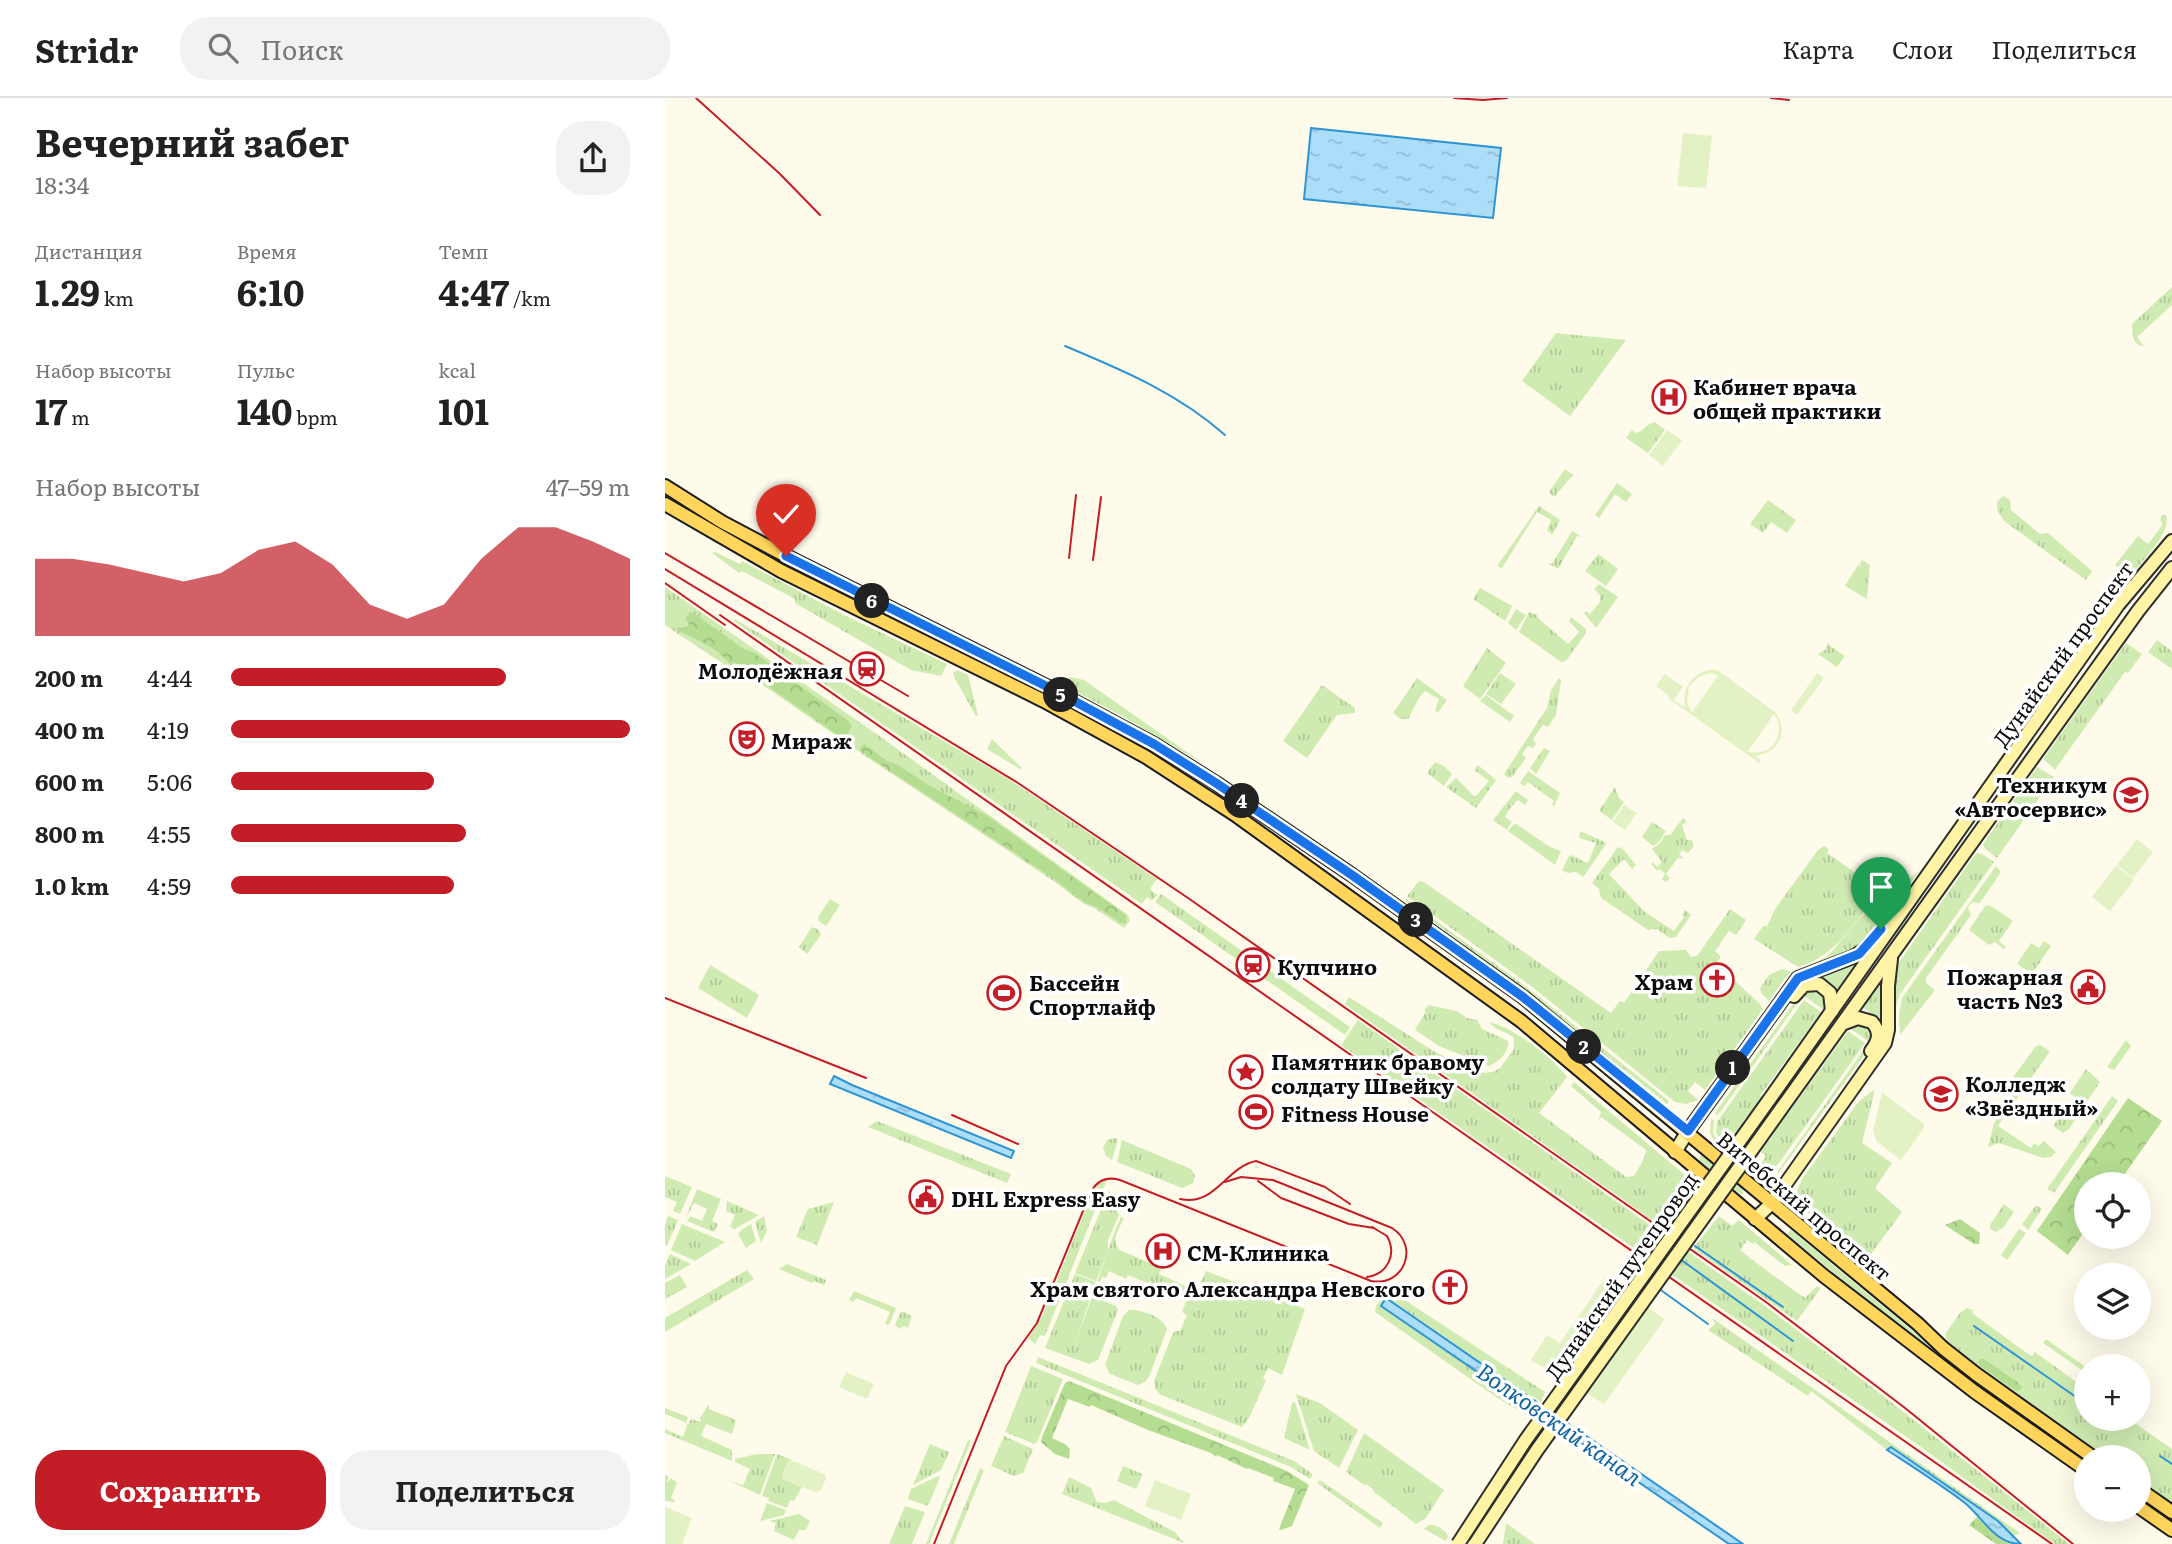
<!DOCTYPE html>
<html lang="ru">
<meta charset="utf-8">
<style>
:root{--surface:#fff;--page:#f2f2f2;--text:#222;--muted:#767676;--line:#e0e0e0;--accent:#c31d27}
body{margin:0;font-family:Literata,serif;background:var(--page);color:var(--text);height:100vh;display:flex;flex-direction:column;font-size:26px;white-space:nowrap}
*{box-sizing:border-box;margin:0}
p{font-size:23px;color:var(--muted)}
.icon{flex:none;width:38px;height:38px;fill:none;stroke:currentColor;stroke-width:2;stroke-linecap:round;stroke-linejoin:round}
.map{position:relative;flex:1;overflow:hidden}
.details{display:flex;flex-direction:column;background:var(--surface);width:665px}
.details>*{flex:none}
.buttons{position:absolute;left:1409px;top:1074px;display:grid;gap:14px}
.buttons a{display:grid;place-items:center;width:77px;height:77px;border-radius:50%;background:var(--surface);box-shadow:0 7px 28px #0002;font-size:35px}
.pin{position:absolute;display:grid;place-items:center;width:60px;height:60px;color:#fff;margin:-72px -30px;border-radius:50% 50% 50% 0;rotate:-45deg;box-shadow:0 0 7px #0007}
.pin .icon{rotate:45deg}
.km{position:absolute;width:35px;height:35px;margin:-18px;border-radius:50%;background:#222;color:#fff;font-size:19px;line-height:35px;text-align:center}
.round{display:grid;place-items:center;flex:none;width:74px;height:74px;border-radius:28px;background:var(--page)}
.overview{display:flex;align-items:center;justify-content:space-between;height:119px;padding:0 35px}
h1{font-size:38px;font-weight:700;line-height:52px}
.stats{display:grid;grid-template-columns:repeat(3,1fr);gap:10px;height:119px;padding:7px 35px}
.stats div{display:grid;align-content:center}
.stats b{font-size:35px;font-weight:700}
.stats small{font-size:19px;font-weight:400}
.stats p{font-size:19px}
.chart{height:196px;padding:14px 35px}
.chart p{display:flex;justify-content:space-between}
.chart svg{width:100%;height:126px;margin-top:7px;fill:var(--accent);opacity:.7}
.primary-button{display:flex;gap:14px;margin-top:auto;padding:14px 35px}
.primary-button a{flex:1;height:80px;border-radius:28px;background:var(--accent);color:#fff;font-size:28px;font-weight:700;line-height:80px;text-align:center}
.primary-button a+a{background:var(--page);color:var(--text)}
ul{padding:0 35px;list-style:none;font-size:23px}
li{display:grid;grid-template-columns:112px 84px 1fr;align-items:center;height:52px}
li i{height:18px;border-radius:9px;background:var(--accent)}
header{display:flex;align-items:center;gap:42px;box-sizing:border-box;height:98px;padding:0 35px;background:var(--surface);border-bottom:2px solid var(--line)}
header strong{font-size:33px}
nav{display:flex;gap:38px;margin-inline-start:auto;font-size:24px}
.search{width:490px;height:63px;background:var(--page);display:flex;align-items:center;gap:18px;box-sizing:border-box;padding:0 24px;border-radius:28px;color:var(--muted);font-size:26px}
main{display:flex;flex:1;min-height:0}
.map>svg:first-child{display:block}
</style>
<header>
<strong>Stridr</strong>
<div class="search"><svg class="icon" aria-label="search" viewBox="0 0 24 24"><circle cx="10" cy="10" r="6"/><path d="M15 15l6 6"/></svg>Поиск</div>
<nav><a>Карта</a><a>Слои</a><a>Поделиться</a></nav>
</header>
<main>
<section class="details">
<div class="overview"><div><h1>Вечерний забег</h1><p>18:34</p></div><a class="round"><svg class="icon" aria-label="share" viewBox="0 0 24 24"><path d="M12 15V3M7 8l5-5 5 5M5 13v7h14v-7"/></svg></a></div>
<div class="stats">
<div><p>Дистанция</p><b>1.29<small> km</small></b></div>
<div><p>Время</p><b>6:10</b></div>
<div><p>Темп</p><b>4:47<small> /km</small></b></div>
</div>
<div class="stats">
<div><p>Набор высоты</p><b>17<small> m</small></b></div>
<div><p>Пульс</p><b>140<small> bpm</small></b></div>
<div><p>kcal</p><b>101</b></div>
</div>
<div class="chart"><p><span>Набор высоты</span>47–59 m</p>
<svg viewBox="0 0 160 44" preserveAspectRatio="none"><path d="M0 44V17L10 17L20 19L30 22L40 25L50 22L60 14L70 11L80 19L90 33L100 38L110 33L120 17L130 6L140 6L150 11L160 17V44z"/></svg>
</div>
<ul>
<li><b>200 m</b>4:44<i style="width:69%"></i></li>
<li><b>400 m</b>4:19<i style="width:100%"></i></li>
<li><b>600 m</b>5:06<i style="width:51%"></i></li>
<li><b>800 m</b>4:55<i style="width:59%"></i></li>
<li><b>1.0 km</b>4:59<i style="width:56%"></i></li>
</ul>
<div class="primary-button"><a>Сохранить</a><a>Поделиться</a></div>
</section>
<div class="map">
<svg width="1507" height="1446" viewBox="0 0 1507 1446">
<defs>
<pattern id="grass-tufts" width="24" height="20" patternUnits="userSpaceOnUse" patternTransform="scale(1.75)"><rect width="24" height="20" fill="#d0ebb2"/><path d="M3 7l-1-3M5 7V3M7 7l1-3M15 17l-1-3M17 17v-4M19 17l1-3" fill="none" stroke="#b1c898"/></pattern>
<pattern id="forest-crowns" width="20" height="18" patternUnits="userSpaceOnUse" patternTransform="scale(1.75)"><rect width="20" height="18" fill="#b4dd91"/><path d="M2 6a3 3 0 1 1 6 0M12 15a3 3 0 1 1 6 0" fill="none" stroke="#9abc7c"/></pattern>
<pattern id="water-ripples" width="26" height="14" patternUnits="userSpaceOnUse" patternTransform="scale(1.75)"><rect width="26" height="14" fill="#acddf9"/><path d="M2 4q2-2 4 0t4 0M15 11q2-2 4 0t4 0" fill="none" stroke="#93bcd4"/></pattern>
</defs>
<rect width="100%" height="100%" fill="#fffbeb"/>
<g fill="url(#grass-tufts)" fill-rule="evenodd">
<path d="M1507 189V207L1472 239 1479 248C1466 247 1468 236 1467 226Z"/>
<polygon points="891,235 961,242 905,318 857,283"/>
<path d="M990 324 1000 332 983 355 961 340 967 332 971 335C979 333 981 326 990 324Z"/>
<polygon points="900,371 908,377 889,399 884,394"/>
<polygon points="952,385 967,396 961,404 950,396 934,420 930,417"/>
<polygon points="1338,398 1345,402 1346,412 1375,436 1383,435 1427,473 1421,482 1339,423 1333,414 1332,404"/>
<polygon points="1103,402 1131,422 1122,435 1106,424 1098,435 1085,426"/>
<polygon points="874,408 895,422 887,437 882,432 886,422 872,414 837,470 832,468"/>
<path d="M1497 417H1501C1507 435 1476 464 1465 479L1450 467 1473 438 1483 446 1498 426 1495 422Z"/>
<polygon points="907,433 917,439 912,438 893,471 882,465 887,466"/>
<polygon points="50,454 75,466 77,463 179,517 282,566 276,578 246,572 130,505 130,501 77,473 74,475 47,455"/>
<polygon points="933,456 953,471 941,488 920,473"/>
<polygon points="1197,462 1205,467 1202,501 1180,488 1193,467 1197,469 1194,466"/>
<polygon points="934,486 953,499 931,530 919,515 921,513 925,516 935,504 935,497 929,491"/>
<polygon points="0,489 213,637 463,817 465,823 459,830 429,810 419,806 387,782 206,662 69,567 66,571 0,527"/>
<polygon points="815,490 847,508 840,523 808,501"/>
<polygon points="851,511 861,517 851,532 843,525"/>
<polygon points="864,514 872,517 873,520 903,546 914,534 904,523 906,519 921,531 921,535 901,563 896,564 854,534"/>
<polygon points="70,521 342,680 492,781 485,791 492,797 487,803 482,799 477,806 69,523"/>
<polygon points="1492,542 1507,553 1507,571 1483,554"/>
<polygon points="1163,545 1165,548 1180,558 1172,569 1153,556 1160,552"/>
<polygon points="1461,545 1477,556 1463,575 1460,574 1391,670 1392,673 1378,661"/>
<polygon points="822,550 841,565 815,601 798,588"/>
<polygon points="292,572 303,577 313,617 311,618 290,581 288,575"/>
<polygon points="835,575 851,586 836,606 821,596"/>
<polygon points="405,579 419,582 539,666 455,617 396,586"/>
<polygon points="752,580 782,602 773,615 770,612 774,601 760,593 754,600 743,621 736,621 728,615"/>
<polygon points="894,580 896,582 891,617 883,629 878,627 868,641 871,646 868,650 863,648 857,656 861,660 847,679 843,680 839,676 882,610 886,592"/>
<polygon points="657,587 690,610 690,615 672,617 642,660 618,643"/>
<polygon points="821,597 849,618 845,624 815,603"/>
<polygon points="327,641 357,670 355,671 322,651"/>
<polygon points="879,650 885,653 871,676 865,670"/>
<polygon points="770,664 779,668 787,676 779,688 762,675"/>
<polygon points="813,667 831,682 811,710 781,689 791,680 809,698 811,698 824,683 809,672"/>
<polygon points="1372,669 1389,679 1332,760 1320,751 1318,746"/>
<polygon points="863,673 895,695 889,708 887,707 889,703 863,684 859,688 855,685"/>
<polygon points="950,689 954,700 959,704 947,722 934,713"/>
<path d="M851 693 863 702 860 707 853 702C848 707 843 712 840 719L847 724 842 732 828 722Z"/>
<polygon points="1018,720 1022,724 1017,727 1022,742 1027,742 1029,748 1023,755 1017,752 1014,756 1019,761 1013,760 1001,776 1005,780 1001,784 997,781 1000,776 995,771 992,773 986,766 988,764 992,769 997,764 987,751 995,745 1000,737 1005,737"/>
<polygon points="987,724 1001,733 994,744 988,748 977,739"/>
<polygon points="850,725 885,749 896,753 890,767 843,733"/>
<polygon points="915,733 942,745 918,779 911,774 903,775 897,772 904,758 906,757 922,765 924,763 931,745 914,740"/>
<path d="M1159 748 1164 751 1162 755 1218 794C1191 819 1172 859 1133 869L1089 841 1098 828H1102L1110 811 1153 752Z"/>
<polygon points="953,749 958,751 971,767 967,771 959,761 944,776 980,814 1009,833 1019,819 1017,817 1020,812 1026,817 1011,839 1004,840 992,831 983,832 936,800 934,791 927,785"/>
<path d="M1311 755 1317 756 1329 764 1235 896C1226 916 1233 937 1222 956L1219 955 1230 870Z"/>
<polygon points="1331,768 1336,774 1315,805 1307,804 1303,810 1306,817 1261,880 1261,885 1270,892 1235,937 1234,917 1237,900"/>
<polygon points="1255,772 1231,805 1221,799"/>
<polygon points="754,783 759,784 946,915 955,903 959,905 994,853 1021,852 1026,859 1032,858 1065,811 1081,822 1071,837 1064,833 1050,853 1056,859 1051,866 1094,905 1098,911 1040,992 1030,984 1023,993 1033,1002 1021,1006 1010,1004 866,888 742,798"/>
<polygon points="496,796 685,929 680,937 490,804"/>
<polygon points="165,801 175,807 161,828 154,823 153,819"/>
<polygon points="741,801 864,891 1004,1003 1002,1006 862,893 741,804"/>
<polygon points="1321,807 1326,808 1348,823 1334,843 1341,849 1339,851 1330,844 1324,847 1304,832"/>
<polygon points="1210,808 1224,815 1197,851 1137,871 1163,858 1195,820"/>
<polygon points="147,829 154,832 156,837 142,856 134,849"/>
<polygon points="1379,843 1386,848 1367,876 1352,866 1366,845 1374,850"/>
<polygon points="1189,864 1190,869 1173,891 1168,891 1153,878"/>
<polygon points="45,867 94,897 82,920 33,890"/>
<polygon points="1117,871 1127,874 1121,879 1104,903 1097,896 1095,890 1104,877"/>
<polygon points="1218,885 1218,923 1216,924 1198,909 1214,886"/>
<polygon points="1148,889 1160,896 1161,909 1159,912 1135,895"/>
<polygon points="1134,898 1136,900 1056,1013 1052,1017 1050,1015"/>
<path d="M684 899 770 954 819 975 828 974 835 970 849 951V940C842 933 829 933 825 924 849 930 887 959 902 979L874 1015 961 1079 969 1078 979 1061 981 1052 936 1019 933 1023 936 1014 906 988 909 984 1032 1087 1000 1131 687 911 680 906Z"/>
<path d="M1139 902 1156 914 1095 998 1122 1017 1183 933 1200 945 1114 1065C1107 1074 1098 1075 1088 1070L1093 1063 1096 1065 1101 1058 1064 1032 1059 1039 1062 1041 1059 1045 1051 1035 1052 1024ZM1082 1018 1108 1037 1104 1043 1078 1024Z"/>
<path d="M764 907 792 913 802 920 812 922 817 931 843 943C845 954 833 964 824 968L774 948 750 932 761 913 759 912Z"/>
<polygon points="693,922 1103,1210 1221,1300 1404,1446 1390,1446 1253,1347 676,947"/>
<polygon points="1192,923 1208,931 1207,946 1183,929"/>
<polygon points="1461,942 1466,948 1449,972 1442,969"/>
<polygon points="1202,947 1205,949 1113,1076 1113,1073"/>
<polygon points="1375,947 1385,953 1333,1028 1366,1050 1369,1045 1374,1048 1379,1043 1391,1054 1386,1059 1378,1060 1334,1045 1323,1049 1329,1025 1353,986 1353,983 1348,979 1371,948"/>
<polygon points="1421,971 1435,984 1404,1031 1398,1035 1388,1028 1409,999 1405,995"/>
<polygon points="1210,991 1197,1045 1227,1065 1210,1090 1237,1114 1201,1163 1141,1113 1141,1111 1134,1108 1131,1096 1137,1081 1194,1003"/>
<polygon points="1447,998 1453,1003 1389,1095 1382,1091"/>
<polygon points="1046,1021 1049,1022 1048,1035 1054,1045 1089,1075 1106,1076 1108,1078 1096,1080 1087,1077 1052,1048 1045,1035"/>
<polygon points="212,1023 346,1076 342,1085 203,1029"/>
<polygon points="450,1040 453,1041 447,1062 441,1058 438,1050 442,1042"/>
<polygon points="457,1042 526,1071 530,1078 528,1085 517,1090 452,1064"/>
<polygon points="1035,1058 1038,1058 1078,1092 1078,1096 1074,1096 1034,1063"/>
<polygon points="0,1078 27,1089 15,1116 8,1113 12,1104 0,1099"/>
<polygon points="442,1082 380,1238 375,1237 370,1246 363,1240 377,1219 427,1096 433,1086"/>
<polygon points="32,1091 56,1101 47,1123 53,1126 49,1134 22,1123 25,1118 37,1123 42,1111 29,1105 20,1122"/>
<polygon points="443,1093 462,1102 456,1114 451,1107 440,1102"/>
<polygon points="62,1103 94,1117 70,1131 65,1129 70,1117 61,1113"/>
<polygon points="169,1104 152,1147 131,1139 143,1111"/>
<polygon points="439,1104 450,1109 454,1117 443,1142 443,1153 431,1183 410,1175"/>
<polygon points="1339,1106 1349,1114 1338,1130 1330,1134 1325,1130 1325,1127"/>
<polygon points="1371,1107 1377,1111 1363,1132 1357,1126"/>
<polygon points="3,1118 13,1122 2,1148 0,1147 0,1127"/>
<polygon points="99,1118 102,1133 96,1145 90,1124"/>
<path d="M1054 1118 1067 1128 1074 1122 1127 1167 1120 1168 1089 1144 1088 1146 1082 1142 1075 1152C1095 1168 1117 1184 1140 1200L1152 1188 1156 1190 1132 1223 1028 1150Z"/>
<path d="M456 1119 459 1120C454 1131 445 1143 455 1152L496 1170 494 1176 532 1193 541 1173 640 1211 617 1277 603 1270 598 1280 601 1282 584 1320 577 1329 496 1297 490 1291 489 1283 507 1237 510 1233H515L522 1217 517 1214 522 1201 463 1177 461 1181 444 1173 441 1180 437 1179 435 1184 432 1183C441 1161 446 1140 456 1119Z"/>
<polygon points="17,1126 60,1144 30,1163 6,1152"/>
<polygon points="86,1126 91,1143 81,1150 73,1136 76,1132"/>
<polygon points="1354,1131 1361,1135 1342,1162 1336,1157"/>
<path d="M1126 1132 1250 1235 1421 1361V1366C1317 1293 1219 1218 1122 1136Z"/>
<polygon points="5,1156 26,1166 0,1181 0,1167"/>
<polygon points="122,1166 161,1182 159,1187 149,1183 147,1185 114,1171"/>
<polygon points="82,1172 89,1181 0,1234 0,1220"/>
<polygon points="410,1176 431,1184 407,1254 432,1185 434,1186 429,1199 451,1208 453,1212 433,1262 424,1266 380,1250"/>
<polygon points="15,1177 22,1189 0,1201 0,1185"/>
<polygon points="189,1193 231,1210 224,1227 220,1226 225,1214 191,1200 189,1204 184,1202"/>
<path d="M729 1195 880 1294 876 1304 868 1298 866 1300 721 1201 716 1208 868 1312 863 1318 831 1299 710 1214C711 1204 719 1197 729 1195Z"/>
<polygon points="1302,1210 1308,1212 1307,1215 1363,1256 1367,1258 1370,1254 1421,1291 1421,1321 1464,1321 1507,1351 1507,1405 1474,1382 1474,1360 1442,1360 1283,1247 1280,1236 1295,1215"/>
<path d="M464 1212C477 1211 498 1219 502 1231L484 1279 480 1284 473 1287 445 1276 440 1267 458 1218Z"/>
<polygon points="236,1213 247,1218 243,1230 239,1228 234,1231 230,1227"/>
<polygon points="1047,1220 1355,1435 1348,1438 1333,1423 1228,1350 1223,1350 1222,1352 1146,1293 1143,1298 1043,1232 1050,1226"/>
<polygon points="1381,1241 1421,1269 1421,1275 1378,1245"/>
<polygon points="373,1259 629,1363 648,1376 645,1381 626,1369 371,1265"/>
<polygon points="366,1268 398,1281 372,1344 369,1346 340,1334"/>
<polygon points="631,1296 655,1305 693,1332 674,1370 649,1353"/>
<polygon points="630,1304 645,1352 619,1340 627,1305"/>
<polygon points="44,1306 44,1311 71,1322 67,1336 41,1326 36,1338 67,1352 67,1363 0,1335 0,1331 18,1339 22,1328 20,1324 0,1316 0,1310 23,1319 21,1325 23,1327 26,1321 35,1324 36,1321 30,1318 35,1320"/>
<polygon points="699,1335 779,1392 761,1420 751,1426 708,1393 708,1391 701,1386 699,1387 681,1374"/>
<polygon points="339,1338 368,1351 358,1375 349,1378 326,1368"/>
<polygon points="303,1342 306,1343 264,1446 261,1446"/>
<polygon points="265,1346 284,1354 276,1372 248,1387"/>
<polygon points="92,1356 110,1356 95,1397 65,1383 78,1387 85,1371 70,1364 70,1361"/>
<polygon points="112,1356 127,1362 124,1363 120,1382 137,1389 129,1403 125,1402 122,1410 103,1403 104,1400 97,1398"/>
<polygon points="458,1368 478,1376 471,1391 452,1383"/>
<polygon points="315,1370 319,1372 289,1446 284,1446"/>
<polygon points="0,1377 4,1379 1,1385 6,1380 12,1385 6,1400 10,1402 9,1404 0,1403"/>
<polygon points="273,1378 275,1379 263,1408 243,1401 246,1391"/>
<polygon points="404,1379 426,1390 432,1404 440,1405 449,1402 510,1434 519,1445 397,1396"/>
<polygon points="655,1382 718,1425 715,1430 652,1385"/>
<polygon points="102,1405 121,1412 119,1417 95,1423"/>
<polygon points="240,1408 260,1414 247,1446 224,1446"/>
<polygon points="134,1416 145,1423 141,1432 134,1432 129,1442 109,1433 111,1425 104,1423"/>
<polygon points="841,1425 870,1446 838,1446"/>
<path d="M764 1427C771 1426 781 1432 783 1438L781 1443 759 1431Z"/>
</g>
<g fill="url(#forest-crowns)">
<path d="M27 514 79 551 90 555 182 622 187 628 183 635 174 638 69 564 65 567C58 555 39 545 27 539 20 535 16 536 11 530L22 529 24 526 20 520Z"/>
<polygon points="199,646 222,663 233,667 265,688 321,717 461,817 461,825 456,825 430,808 420,805 389,781 204,659 194,651"/>
<polygon points="1463,1000 1497,1023 1452,1087 1421,1087 1421,1131 1403,1157 1372,1133"/>
<polygon points="1295,1121 1315,1135 1314,1146 1309,1146 1280,1127"/>
<polygon points="1315,1261 1319,1261 1354,1285 1357,1289 1355,1292 1351,1293 1318,1270 1313,1264"/>
<polygon points="404,1283 622,1373 644,1387 627,1428 616,1432 614,1431 630,1391 608,1383 609,1380 583,1370 582,1371 552,1357 551,1359 546,1355 483,1332 426,1307 425,1309 403,1301 387,1340 400,1346 405,1351 404,1361 390,1356 376,1344 377,1339 400,1285"/>
<polygon points="1312,1419 1329,1436 1348,1446 1331,1446 1304,1427"/>
</g>
<g fill="#e3f2c5" fill-rule="evenodd">
<polygon points="1018,35 1047,38 1041,90 1012,88"/>
<polygon points="1002,332 1017,342 998,368 984,357"/>
<path d="M1048 571 1055 574 1110 614C1125 633 1114 655 1090 658L1096 662 1094 665 1003 600 1004 598 991 588 1000 576 1018 589 1009 602 1020 609C1017 588 1027 575 1048 571ZM1047 575 1053 578 1027 614 1022 604 1024 588 1035 578ZM1109 616C1123 635 1106 661 1083 653Z"/>
<polygon points="1152,575 1159,580 1132,617 1126,612"/>
<polygon points="959,707 972,715 960,732 948,724"/>
<polygon points="1472,741 1488,754 1468,780 1452,767"/>
<polygon points="1451,768 1469,782 1445,813 1427,799"/>
<polygon points="1217,994 1259,1026 1259,1030 1236,1062 1212,1044 1208,1033"/>
<polygon points="940,1180 1000,1221 939,1306 866,1262 882,1237 895,1245"/>
<polygon points="181,1274 209,1286 202,1301 174,1289"/>
<polygon points="126,1362 159,1376 161,1380 156,1392 150,1394 118,1381 117,1376 122,1364"/>
<polygon points="490,1382 526,1396 516,1422 480,1408"/>
<polygon points="0,1409 27,1420 17,1446 0,1446"/>
</g>
<g fill="url(#water-ripples)" stroke="#2f94d4" stroke-width="2">
<polygon points="646,30 836,50 828,120 639,101"/>
<polygon points="342,883 350,888 336,908 328,903"/>
<polygon points="169,978 187,987 349,1053 346,1060 165,986"/>
<polygon points="721,1200 1078,1446 1064,1446 716,1208"/>
<path d="M1226 1349 1333 1423 1356 1446C1330 1446 1318 1420 1300 1405 1275 1386 1248 1369 1222 1352Z"/>
</g>
<g fill="none" stroke-linecap="round" stroke-linejoin="round">
<g stroke="#2f94d4" stroke-width="2">
<path d="M400 248C457 272 513 295 560 337"/>
<polyline points="1030,1148 1118,1209"/>
<polyline points="1015,1161 1128,1243"/>
<polyline points="963,1169 974,1177"/>
<polyline points="993,1190 1043,1226"/>
<polyline points="1309,1228 1421,1306"/>
<polyline points="1442,1321 1456,1331"/>
<polyline points="1495,1358 1507,1366"/>
</g>
<defs>
<g id="secondary">
<polyline points="1129,898 1139,887 1154,886 1165,895 1167,913"/>
<path d="M1177 926 1193 920 1207 924C1216 934 1214 943 1206 953"/>
<polyline points="1104,1002 1453,507 1507,443"/>
<polyline points="1116,1011 1473,513 1507,470"/>
<polyline points="1010,1054 1023,1033 1133,880 1188,859 1199,852 1209,841"/>
<polyline points="1090,1121 1107,1105 1220,945 1223,932 1223,888 1226,861"/>
</g>
<g id="primary">
<polyline points="0,388 57,424 121,458 383,589 489,646 551,685 687,777 858,899 1253,1226 1278,1250 1311,1276 1429,1360"/>
<polyline points="0,406 116,473 379,603 481,659 569,716 856,923 1159,1178 1310,1294 1421,1372"/>
<polyline points="1474,1391 1507,1414"/>
<polyline points="1474,1409 1507,1432"/>
</g>
</defs>
<use href="#secondary" stroke="#2e2e2e" stroke-width="16"/>
<use href="#primary" stroke="#1d1d1d" stroke-width="16"/>
<use href="#secondary" stroke="#fff4a6" stroke-width="12"/>
<use href="#primary" stroke="#ffd55b" stroke-width="12"/>
<g stroke="#c31d27" stroke-width="2">
<polyline points="0,900 201,980"/>
<polyline points="287,1017 353,1046"/>
<polyline points="593,1083 616,1100 684,1126 709,1130"/>
<path d="M515 1101C550 1109 561 1069 591 1063L660 1089 685 1106"/>
<path d="M702 1179C723 1176 732 1156 722 1138L707 1129"/>
<path d="M269 1446 341 1268 372 1225 425 1096C431 1083 441 1078 455 1082L706 1183C739 1189 755 1148 727 1130L608 1082 576 1079 560 1084"/>
</g>
<g stroke="#c31d27" stroke-width="2">
<polyline points="31,0 115,76 155,117"/>
<polyline points="789,0 818,2 842,0"/>
<polyline points="1106,0 1124,2"/>
<polyline points="0,455 243,598"/>
<polyline points="404,460 411,397"/>
<polyline points="428,462 436,399"/>
<polyline points="0,471 353,685 523,800 1101,1204 1240,1310 1408,1446"/>
<polyline points="0,485 60,527"/>
<polyline points="55,517 1387,1446"/>
</g>
<defs>
<g id="secondary-bridge">
<polyline points="793,1446 860,1343 1104,1002"/>
<polyline points="810,1446 872,1352 1116,1011"/>
</g>
</defs>
<use href="#secondary-bridge" stroke="#2e2e2e" stroke-width="16" stroke-linecap="butt"/>
<use href="#secondary-bridge" stroke="#fff4a6" stroke-width="12"/>
</g>
<g fill="none" stroke-linecap="round" stroke-linejoin="round">
<defs>
<polyline id="route" points="121,458 383,589 489,646 551,685 687,777 858,899 1023,1033 1133,880 1194,856 1216,831"/>
</defs>
<use href="#route" stroke="#fff" stroke-width="14"/>
<use href="#route" stroke="#1a73e8" stroke-width="9"/>
</g>
<defs>
<symbol id="hospital-ring" viewBox="-11 -11 22 22"><circle r="9.5" fill="#fff" stroke="#c31d27" stroke-width="1.5"/><path d="M-5-5h3v3.5h4V-5h3V5h-3V1.5h-4V5h-3Z" fill="#c31d27"/></symbol>
<symbol id="station-ring" viewBox="-11 -11 22 22"><circle r="9.5" fill="#fff" stroke="#c31d27" stroke-width="1.5"/><path d="M-3-6H3Q5-6 5-4V2Q5 4 3 4L4.5 6H3L1.5 4h-3L-3 6H-4.5L-3 4Q-5 4-5 2V-4Q-5-6-3-6ZM-3.5-4v3h7v-3ZM-3.5 1v1.5H-2V1ZM2 1v1.5H3.5V1Z" fill="#c31d27"/></symbol>
<symbol id="theatre-ring" viewBox="-11 -11 22 22"><circle r="9.5" fill="#fff" stroke="#c31d27" stroke-width="1.5"/><path d="M-5-5.5Q0-4 5-5.5V0Q5 5 0 6Q-5 5-5 0ZM-3.3-2.5H-1v1.5H-3.3ZM1-2.5H3.3v1.5H1ZM-2.8 1Q0 5.5 2.8 1Z" fill="#c31d27"/></symbol>
<symbol id="university-ring" viewBox="-11 -11 22 22"><circle r="9.5" fill="#fff" stroke="#c31d27" stroke-width="1.5"/><path d="M0-5L7-2L0 1L-7-2ZM-4 1L0 2.5L4 1V4Q0 6-4 4Z" fill="#c31d27"/></symbol>
<symbol id="church-ring" viewBox="-11 -11 22 22"><circle r="9.5" fill="#fff" stroke="#c31d27" stroke-width="1.5"/><path d="M-1.2-6h2.4v3.5h3.3v2.4h-3.3V6h-2.4V-.1h-3.3v-2.4h3.3Z" fill="#c31d27"/></symbol>
<symbol id="civic-ring" viewBox="-11 -11 22 22"><circle r="9.5" fill="#fff" stroke="#c31d27" stroke-width="1.5"/><path d="M-.6-6.5H3V-4.5H.6V-3L4-1V1h2V6H-6V1h2V-1L-.6-3ZM-1.2 2.5V6h2.4V2.5Z" fill="#c31d27"/></symbol>
<symbol id="stadium-ring" viewBox="-11 -11 22 22"><circle r="9.5" fill="#fff" stroke="#c31d27" stroke-width="1.5"/><path d="M0-5a6.5 5 0 1 0 0 10a6.5 5 0 1 0 0-10ZM-3.5-1.8h7v3.6h-7Z" fill="#c31d27"/></symbol>
<symbol id="sight-ring" viewBox="-11 -11 22 22"><circle r="9.5" fill="#fff" stroke="#c31d27" stroke-width="1.5"/><path d="M0-6L1.8-2.2L6-1.7L2.9 1.2L3.7 5.4L0 3.3L-3.7 5.4L-2.9 1.2L-6-1.7L-1.8-2.2Z" fill="#c31d27"/></symbol>
</defs>
<g fill-rule="evenodd">
<use href="#hospital-ring" x="985" y="280" width="38" height="38"/>
<use href="#station-ring" x="183" y="552" width="38" height="38"/>
<use href="#theatre-ring" x="63" y="622" width="38" height="38"/>
<use href="#university-ring" x="1447" y="678" width="38" height="38"/>
<use href="#station-ring" x="569" y="848" width="38" height="38"/>
<use href="#church-ring" x="1033" y="863" width="38" height="38"/>
<use href="#civic-ring" x="1404" y="870" width="38" height="38"/>
<use href="#stadium-ring" x="320" y="876" width="38" height="38"/>
<use href="#sight-ring" x="562" y="955" width="38" height="38"/>
<use href="#university-ring" x="1257" y="977" width="38" height="38"/>
<use href="#stadium-ring" x="572" y="995" width="38" height="38"/>
<use href="#civic-ring" x="242" y="1080" width="38" height="38"/>
<use href="#hospital-ring" x="479" y="1134" width="38" height="38"/>
<use href="#church-ring" x="766" y="1170" width="38" height="38"/>
</g>
<g text-anchor="middle" dominant-baseline="central" stroke-width="7" stroke-linejoin="round" paint-order="stroke">
<g font-size="21" font-weight="bold" fill="#0c0c0c" stroke="#fff" text-anchor="start">
<text x="1028" y="287">Кабинет врача<tspan x="1028" dy="24">общей практики</tspan></text>
<text x="178" y="571" text-anchor="end">Молодёжная</text>
<text x="106" y="641">Мираж</text>
<text x="1442" y="685" text-anchor="end">Техникум<tspan x="1442" dy="24">«Автосервис»</tspan></text>
<text x="612" y="867">Купчино</text>
<text x="1398" y="877" text-anchor="end">Пожарная<tspan x="1398" dy="24">часть №3</tspan></text>
<text x="1028" y="882" text-anchor="end">Храм</text>
<text x="364" y="883">Бассейн<tspan x="364" dy="24">Спортлайф</tspan></text>
<text x="606" y="962">Памятник бравому<tspan x="606" dy="24">солдату Швейку</tspan></text>
<text x="1300" y="984">Колледж<tspan x="1300" dy="24">«Звёздный»</tspan></text>
<text x="616" y="1014">Fitness House</text>
<text x="286" y="1099">DHL Express Easy</text>
<text x="522" y="1153">СМ-Клиника</text>
<text x="760" y="1189" text-anchor="end">Храм святого Александра Невского</text>
</g>
<g font-size="21" fill="#0c0c0c" stroke="#fff">
<text transform="translate(1397 555) rotate(-54)">Дунайский проспект</text>
<text transform="translate(1140 1107) rotate(40)">Витебский проспект</text>
<text transform="translate(955 1177) rotate(-55)">Дунайский путепровод</text>
</g>
<g font-size="23" font-style="italic" fill="#0f64a3" stroke="#fff">
<text transform="translate(895 1325) rotate(35)">Волковский канал</text>
</g>
</g>
</svg>
<div class="buttons">
<a><svg class="icon" aria-label="locate" viewBox="0 0 24 24"><circle cx="12" cy="12" r="6"/><path d="M12 2v4M12 18v4M2 12h4M18 12h4"/></svg></a>
<a><svg class="icon" aria-label="layers" viewBox="0 0 24 24"><path d="M12 4l9 5-9 5-9-5zM3 14l9 5 9-5"/></svg></a>
<a>+</a>
<a>−</a>
</div>
<div class="pin" style="left:1216px;top:831px;background:#1e9e55"><svg class="icon" aria-label="arrive" viewBox="0 0 24 24"><path d="M6 21V4h12l-3 4 3 4H6"/></svg></div>
<div class="pin" style="left:121px;top:458px;background:#d93025"><svg class="icon" aria-label="check" viewBox="0 0 24 24"><path d="M5 12l5 5 9-10"/></svg></div>
<b class="km" style="left:1068px;top:970px">1</b>
<b class="km" style="left:919px;top:949px">2</b>
<b class="km" style="left:751px;top:822px">3</b>
<b class="km" style="left:577px;top:703px">4</b>
<b class="km" style="left:396px;top:597px">5</b>
<b class="km" style="left:207px;top:503px">6</b>
</div>
</main>
